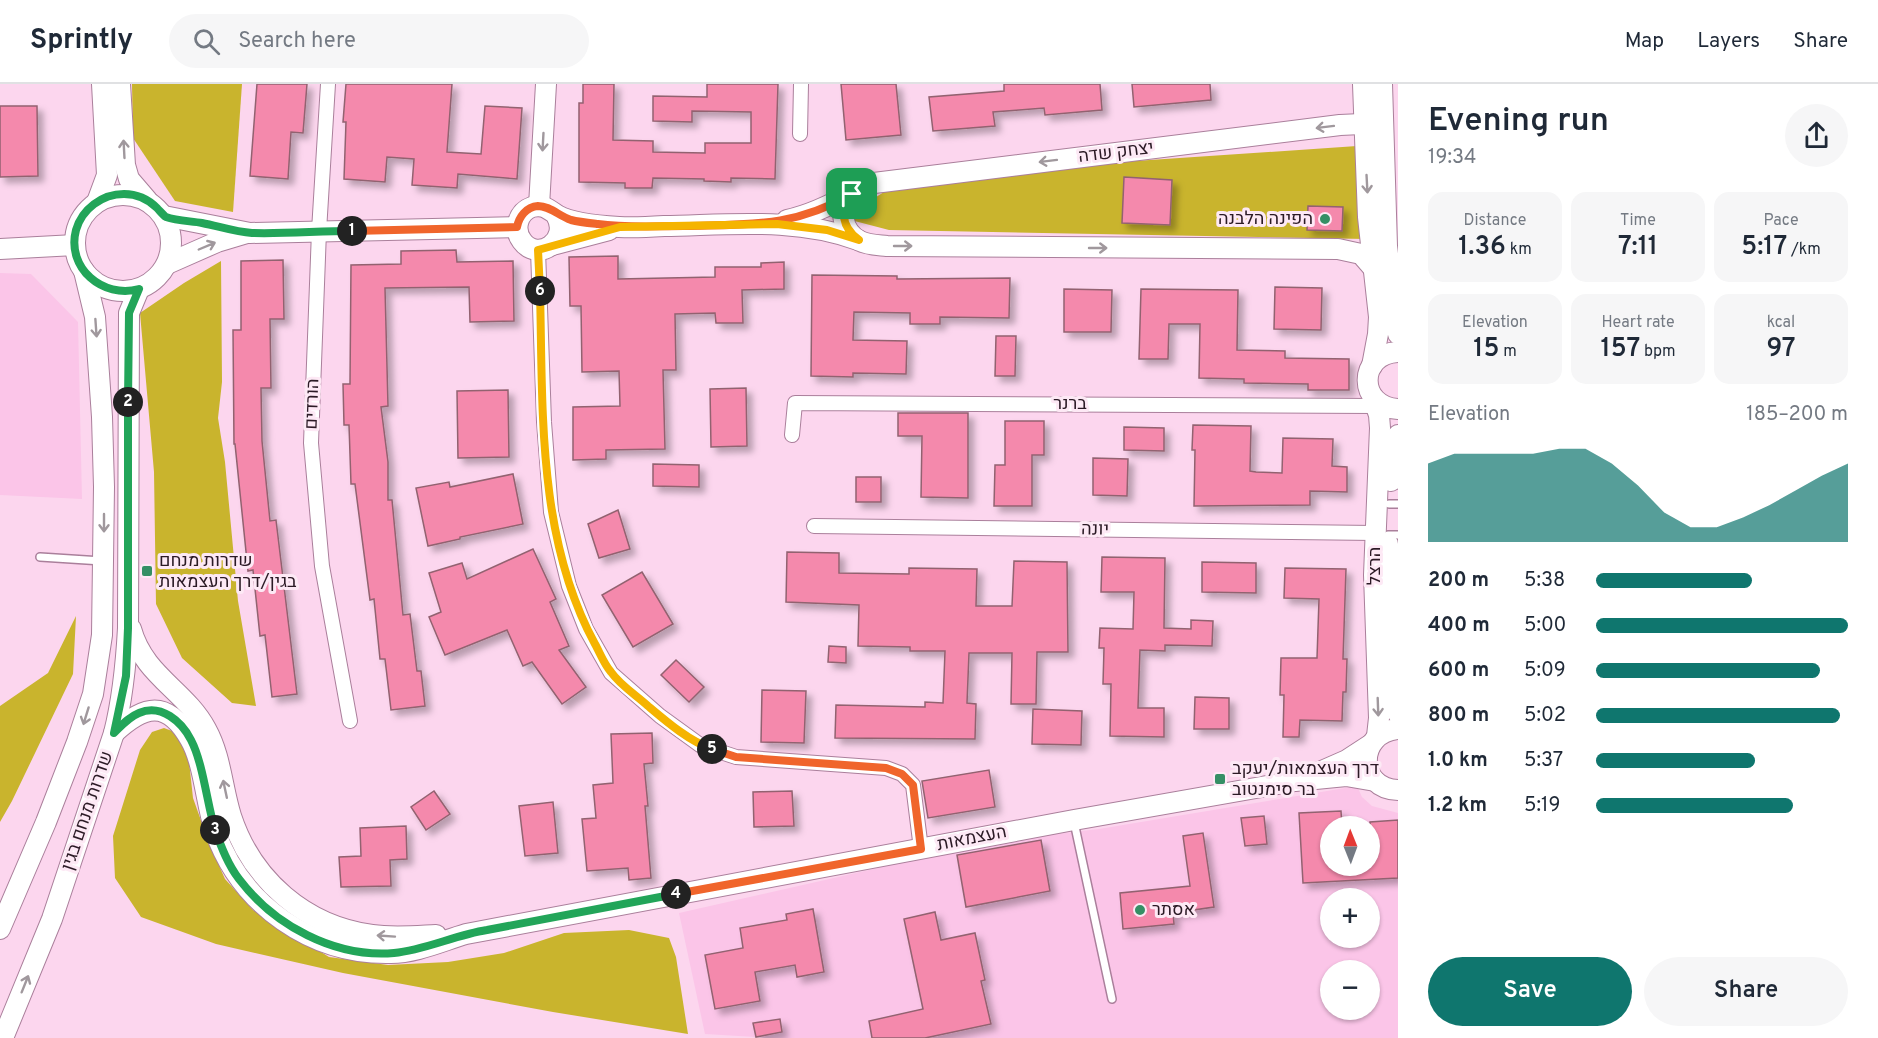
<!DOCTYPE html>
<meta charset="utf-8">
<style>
:root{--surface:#fff;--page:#f6f6f7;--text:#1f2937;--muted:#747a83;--line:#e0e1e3;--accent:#0f766e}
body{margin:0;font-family:Overpass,Heebo,sans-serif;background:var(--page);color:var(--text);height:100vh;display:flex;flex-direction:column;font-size:22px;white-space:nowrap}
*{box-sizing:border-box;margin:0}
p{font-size:20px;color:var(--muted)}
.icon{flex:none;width:33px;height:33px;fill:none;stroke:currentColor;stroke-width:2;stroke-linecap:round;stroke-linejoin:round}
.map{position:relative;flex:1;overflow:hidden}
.sheet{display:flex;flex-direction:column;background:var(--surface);width:480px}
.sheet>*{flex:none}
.needle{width:39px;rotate:359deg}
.buttons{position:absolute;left:1320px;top:732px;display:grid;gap:12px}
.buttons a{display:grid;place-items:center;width:60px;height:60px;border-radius:50%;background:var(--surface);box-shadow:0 2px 4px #0004;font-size:30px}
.pin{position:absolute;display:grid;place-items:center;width:51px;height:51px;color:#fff;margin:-26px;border-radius:12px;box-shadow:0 3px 9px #0006}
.km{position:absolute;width:30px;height:30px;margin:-15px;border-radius:50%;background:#222;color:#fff;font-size:16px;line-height:30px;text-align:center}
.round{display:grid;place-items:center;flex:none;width:63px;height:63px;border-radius:32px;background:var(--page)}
.overview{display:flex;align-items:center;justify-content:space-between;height:102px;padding:0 30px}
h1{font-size:33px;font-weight:600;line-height:45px}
.metrics{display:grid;grid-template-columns:repeat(3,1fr);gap:9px;height:102px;padding:6px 30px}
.metrics div{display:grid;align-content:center;border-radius:15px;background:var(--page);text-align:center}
.metrics b{font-size:26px;font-weight:600}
.metrics small{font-size:16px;font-weight:400}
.metrics p{font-size:16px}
.chart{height:168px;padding:12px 30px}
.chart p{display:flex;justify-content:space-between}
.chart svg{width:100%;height:108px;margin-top:6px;fill:var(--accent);opacity:.7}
.action{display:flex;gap:12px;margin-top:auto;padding:12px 30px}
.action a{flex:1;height:69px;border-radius:36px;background:var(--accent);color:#fff;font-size:24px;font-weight:600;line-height:69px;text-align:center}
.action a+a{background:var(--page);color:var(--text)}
ul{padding:0 30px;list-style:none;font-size:20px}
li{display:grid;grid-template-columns:96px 72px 1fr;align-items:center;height:45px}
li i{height:15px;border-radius:8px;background:var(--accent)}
header{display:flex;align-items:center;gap:36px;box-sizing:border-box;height:84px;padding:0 30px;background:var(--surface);border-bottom:2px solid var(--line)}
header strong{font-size:28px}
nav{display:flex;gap:33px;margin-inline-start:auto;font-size:21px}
.search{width:420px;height:54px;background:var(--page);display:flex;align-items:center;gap:15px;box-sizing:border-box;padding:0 21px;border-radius:33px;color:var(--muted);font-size:22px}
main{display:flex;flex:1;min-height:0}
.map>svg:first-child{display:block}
</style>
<header>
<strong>Sprintly</strong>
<div class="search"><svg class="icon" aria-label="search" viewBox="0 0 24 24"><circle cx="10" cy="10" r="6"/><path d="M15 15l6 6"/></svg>Search here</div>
<nav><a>Map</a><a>Layers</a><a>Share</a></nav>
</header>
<main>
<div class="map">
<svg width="1398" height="954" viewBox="0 0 1398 954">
<defs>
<filter id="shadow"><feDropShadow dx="5.5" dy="5.5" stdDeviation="3" flood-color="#0004"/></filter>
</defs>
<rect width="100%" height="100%" fill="#fcd6ee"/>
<g fill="#fbc5e8" fill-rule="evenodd">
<polygon points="0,189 31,190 78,238 82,415 0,411"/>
<path d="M1357 702 1362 713 1372 722 1398 729V954H771L705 950 679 829 944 769 1048 751 1099 745ZM1330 742H1370V782H1330ZM1330 814H1370V854H1330ZM1330 886H1370V926H1330Z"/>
</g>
<g fill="#c9b42d">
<polygon points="132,0 242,0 233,128 175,117 133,54"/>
<polygon points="1357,62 1366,155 889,146 843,134 895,101 1076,81"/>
<polygon points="221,177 222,298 218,334 225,378 238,517 256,622 232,619 182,574 156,520 154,388 140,229 184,199"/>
<polygon points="76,532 73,590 12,717 0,738 0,622 48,589"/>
<polygon points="164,644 180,650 188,668 193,714 209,759 225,795 253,826 329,873 388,881 448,878 504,869 564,849 629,846 669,854 676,873 688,950 553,928 343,889 216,860 141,833 115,794 113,752 140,666 152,648"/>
</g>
<g fill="#f489ac" stroke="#926270" stroke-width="1.5" filter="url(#shadow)">
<polygon points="257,0 307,0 303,49 291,48 288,95 250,92"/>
<polygon points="346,0 452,0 447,68 481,70 485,22 522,24 517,95 458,90 457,104 412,101 414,75 387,73 385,98 344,95 346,38 343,38"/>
<polygon points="583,0 614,0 613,56 653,57 653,68 705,69 705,59 751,59 751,28 692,27 692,38 653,37 653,12 707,13 707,0 778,0 775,95 731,94 731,98 704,97 704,95 653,94 652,104 625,104 625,99 579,98 579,19 583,19"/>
<polygon points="841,0 896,0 901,51 846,56"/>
<polygon points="1004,0 1100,0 1102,26 1045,31 1044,24 993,28 995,42 933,47 929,13 1004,7"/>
<polygon points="1132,0 1210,0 1211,16 1134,23"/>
<polygon points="0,22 37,22 38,92 0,93"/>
<polygon points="1124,93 1172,96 1170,141 1122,139"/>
<polygon points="1308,122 1343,123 1342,147 1307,146"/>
<polygon points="456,166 457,178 513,177 514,237 470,238 469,203 385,204 388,322 381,323 388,378 388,416 392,416 403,531 410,530 417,587 421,587 425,622 391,626 385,575 380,575 374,515 370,516 355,400 351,400 349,341 344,341 343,300 350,300 351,181 401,180 401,167"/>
<polygon points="618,172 618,195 715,193 715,183 761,183 761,179 784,178 784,205 742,206 743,239 716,239 715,229 675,230 676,286 663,286 665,365 606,366 606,375 573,376 573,323 620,322 619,287 582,288 581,222 570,222 569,173"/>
<polygon points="283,176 284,235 270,235 271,304 261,304 262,357 270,437 276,436 297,610 272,613 265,551 260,552 253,486 248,487 235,360 234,360 233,246 241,246 241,177"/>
<polygon points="812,191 897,192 897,195 1010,194 1009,234 940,233 940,240 910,240 910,229 854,228 853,256 907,257 906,290 853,289 853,293 811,292"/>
<polygon points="1275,203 1322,204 1321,246 1274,245"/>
<polygon points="1064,205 1112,206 1111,248 1064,248"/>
<polygon points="1141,205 1238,206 1237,266 1285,267 1285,274 1349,275 1349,306 1308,306 1308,300 1244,299 1244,295 1199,294 1200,240 1169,240 1168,275 1139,275"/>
<polygon points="996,252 1016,252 1015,292 995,292"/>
<polygon points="746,304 747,362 711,363 710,305"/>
<polygon points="508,306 509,373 458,374 457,307"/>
<polygon points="898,329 968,329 968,414 921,413 922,352 898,352"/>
<polygon points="1005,337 1044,337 1044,371 1032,371 1032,422 994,422 995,381 1005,381"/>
<polygon points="1193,341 1251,342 1250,387 1256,388 1282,389 1283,354 1333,355 1332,382 1347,383 1347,408 1310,407 1310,421 1194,422 1195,366 1192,366"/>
<polygon points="1124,343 1164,344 1164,367 1124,366"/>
<polygon points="1093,374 1128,375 1127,412 1093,411"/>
<polygon points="653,380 699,381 699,403 653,402"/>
<polygon points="513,390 523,440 460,453 460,455 428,462 416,404 449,398 450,403"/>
<rect x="856" y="393" width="25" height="25"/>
<polygon points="618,426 630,465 599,474 588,440"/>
<polygon points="533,465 556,515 550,518 569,562 559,566 586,603 562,620 532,578 523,582 507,546 445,571 429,533 441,528 429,489 462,479 467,495"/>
<polygon points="787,468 839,469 839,489 909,490 909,484 977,485 976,522 1012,522 1014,477 1067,478 1068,568 1037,568 1036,620 1011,620 1012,569 969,569 967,619 976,620 975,655 835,654 836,621 925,623 925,618 943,619 945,567 910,567 910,563 858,562 859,521 786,518"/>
<polygon points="1102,473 1165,474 1164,544 1191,545 1191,536 1213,537 1212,562 1165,561 1165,567 1140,566 1138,624 1164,624 1164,653 1110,652 1111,600 1103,600 1104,564 1099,564 1100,544 1133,545 1134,508 1101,508"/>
<polygon points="1202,478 1256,479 1256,509 1202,508"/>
<polygon points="1285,484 1346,485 1343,575 1347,575 1346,608 1343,608 1342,637 1300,636 1299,653 1283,653 1284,611 1280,611 1281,574 1317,574 1319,515 1284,514"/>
<polygon points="642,488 673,540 633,563 602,511"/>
<polygon points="829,562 846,563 846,579 828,578"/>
<polygon points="676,576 704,603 689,618 661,591"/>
<polygon points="762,606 806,607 804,659 761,658"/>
<polygon points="1195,613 1229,614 1229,645 1194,645"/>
<polygon points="1033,625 1082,627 1081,661 1032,660"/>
<polygon points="652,649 653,679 644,680 648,722 645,722 651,794 629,796 628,784 587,787 582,735 596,734 593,701 613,699 611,650"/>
<polygon points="989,686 995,723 928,734 922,697"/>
<polygon points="434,707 450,730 426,746 411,723"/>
<polygon points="792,707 794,742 754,743 753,708"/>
<polygon points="553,718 558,769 525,772 519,722"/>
<polygon points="1341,727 1342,742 1330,742 1330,782 1370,782 1370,738 1398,736 1398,794 1303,799 1299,729"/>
<polygon points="1264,732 1267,760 1245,762 1241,734"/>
<polygon points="406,742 407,775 390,776 391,802 341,803 339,773 361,772 360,744"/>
<polygon points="1203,749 1214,823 1173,829 1174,840 1123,845 1120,809 1190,802 1183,752"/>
<polygon points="1041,756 1050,807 966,823 957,771"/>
<polygon points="813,825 824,888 797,893 795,881 755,888 760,917 715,925 705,871 743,864 740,844 787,836 786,830"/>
<polygon points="935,828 941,856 975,849 985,896 981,897 991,940 925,954 872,954 869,937 923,925 904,835"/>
<polygon points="780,935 782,948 756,953 753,939"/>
</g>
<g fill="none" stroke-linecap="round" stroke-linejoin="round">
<defs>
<g id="lane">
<polyline points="1389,420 1398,420"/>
<polyline points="1388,451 1398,451"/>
<polyline points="40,473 102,477"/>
<polyline points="1074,738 1112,915"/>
</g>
<g id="street">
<polyline points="328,0 319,147 311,359 322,482 350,637"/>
<polyline points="800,50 801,0"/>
<polyline points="538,166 544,338 551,428 569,502 586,545 611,589 660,632 700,661 736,673 886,684 902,690 913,701 921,765"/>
<polyline points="792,351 795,319 1376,322"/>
<polyline points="814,442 1375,449"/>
</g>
<g id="secondary">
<polyline points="120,0 125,81 129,95 147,116"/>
<polyline points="1363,0 1368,133 1379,233 1378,250 1372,282"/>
<polyline points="1382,0 1387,162 1398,250"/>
<circle cx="123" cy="159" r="48"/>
<polyline points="97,118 107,91 102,0"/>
<polyline points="539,122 546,0"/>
<path d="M556 131C571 156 538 179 522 157 513 145 518 128 532 123 543 120 548 125 557 131 571 139 602 142 619 143 634 144 649 143 664 142 729 141 796 133 858 156"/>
<polyline points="164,132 250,149 517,143"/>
<path d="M787 136C810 131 831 121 852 109"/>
<polyline points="552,161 609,146"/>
<polyline points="0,165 75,161"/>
<polyline points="167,180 217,158 247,149"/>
<path d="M1374 185 1361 170 1338 165 887 162C878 161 868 161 860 157 842 148 837 123 852 109 858 104 866 101 874 99L1340 41 1383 39"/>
<path d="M1398 268C1357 270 1358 323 1398 325"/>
<polyline points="1373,314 1379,331 1380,344 1374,491 1379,634 1377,652"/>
<polyline points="1391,397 1398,351"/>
<polyline points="1388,460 1392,602 1393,617 1398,630"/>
<path d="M131 545C144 592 185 606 206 645 221 672 222 703 231 732 252 796 305 842 372 851 393 854 415 852 436 851"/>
<path d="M1398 645C1356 649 1357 705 1398 706"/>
<path d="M114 649C144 621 167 615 190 655 204 679 206 720 215 747 241 821 312 871 391 869 416 869 442 857 466 850L1074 736 1295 697 1346 692 1375 697"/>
<polyline points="1315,690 1347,676 1370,661"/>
<polyline points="0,845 46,738 77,658 93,610 102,551 104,403 102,333 95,233 84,187"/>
<path d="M3 954 52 835 114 649C123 613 126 581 128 544L129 229 139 205"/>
</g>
</defs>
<use href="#lane" stroke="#aa7f9b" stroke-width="10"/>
<use href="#street" stroke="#aa7f9b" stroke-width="16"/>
<use href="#secondary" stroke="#aa7f9b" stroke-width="22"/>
<use href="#lane" stroke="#fff" stroke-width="7"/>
<use href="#street" stroke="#fff" stroke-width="14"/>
<use href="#secondary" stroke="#fff" stroke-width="20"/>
</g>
<defs><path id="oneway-shaft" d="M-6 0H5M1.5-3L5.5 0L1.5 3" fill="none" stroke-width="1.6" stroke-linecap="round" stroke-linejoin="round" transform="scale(1.5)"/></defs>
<g stroke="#a0989d">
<use href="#oneway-shaft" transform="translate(1325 43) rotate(173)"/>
<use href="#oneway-shaft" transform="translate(543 58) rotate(93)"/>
<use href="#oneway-shaft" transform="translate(124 65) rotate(-93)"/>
<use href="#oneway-shaft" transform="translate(1048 77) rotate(173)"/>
<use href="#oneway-shaft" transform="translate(1367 100) rotate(87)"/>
<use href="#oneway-shaft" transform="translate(207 162) rotate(-23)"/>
<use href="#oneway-shaft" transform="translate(903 162)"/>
<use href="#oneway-shaft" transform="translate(1098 164)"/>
<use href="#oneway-shaft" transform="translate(96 244) rotate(86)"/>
<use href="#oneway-shaft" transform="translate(104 439) rotate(90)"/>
<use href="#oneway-shaft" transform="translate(1378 623) rotate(88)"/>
<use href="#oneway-shaft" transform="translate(86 632) rotate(107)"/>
<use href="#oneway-shaft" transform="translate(225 705) rotate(-102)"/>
<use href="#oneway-shaft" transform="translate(386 852) rotate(-176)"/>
<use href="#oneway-shaft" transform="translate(25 900) rotate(-68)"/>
</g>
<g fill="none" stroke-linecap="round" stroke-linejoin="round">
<defs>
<path id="split-1" d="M352 147 517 143C519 133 526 123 538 122 550 122 559 132 571 136 579 138 589 139 598 140 626 144 655 142 684 142 750 140 792 144 852 110"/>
<path id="split-2" d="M128 318 129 229 139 205C103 215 66 184 76 146 82 125 102 110 124 110 136 110 148 115 157 124 160 127 163 131 166 133 177 137 191 137 202 139 218 142 235 148 252 149 285 150 319 147 352 147"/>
<path id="split-3" d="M128 318V544L126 592 114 649C122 641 129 633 139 629 161 619 182 638 191 656 203 679 207 719 215 746"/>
<path id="split-4" d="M215 746C221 762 228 781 239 795 274 841 334 874 394 869 425 866 455 851 487 846 550 834 613 822 676 810"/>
<polyline id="split-5" points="676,810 921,765 913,701 902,690 886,684 736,673 712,665"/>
<path id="split-6" d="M540 207C543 325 537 454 595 560 600 569 604 580 611 588 620 601 636 611 648 622 667 638 689 657 712 665"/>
<path id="split-7" d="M540 207 538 166 620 143 777 140 827 146 859 156C842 143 839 127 852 110"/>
</defs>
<use href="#split-1" stroke="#fff" stroke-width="12"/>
<use href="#split-2" stroke="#fff" stroke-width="12"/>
<use href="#split-3" stroke="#fff" stroke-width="12"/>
<use href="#split-4" stroke="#fff" stroke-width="12"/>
<use href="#split-5" stroke="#fff" stroke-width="12"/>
<use href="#split-6" stroke="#fff" stroke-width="12"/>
<use href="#split-7" stroke="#fff" stroke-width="12"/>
<use href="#split-1" stroke="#f0652b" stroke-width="8"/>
<use href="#split-2" stroke="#22a559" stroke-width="8"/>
<use href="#split-3" stroke="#22a559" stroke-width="8"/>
<use href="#split-4" stroke="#22a559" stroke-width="8"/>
<use href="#split-5" stroke="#f0652b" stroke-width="8"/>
<use href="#split-6" stroke="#f5b400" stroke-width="8"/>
<use href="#split-7" stroke="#f5b400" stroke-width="8"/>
</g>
<g fill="#358f65" stroke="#fde9f5" stroke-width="2">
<circle cx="1325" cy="135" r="6"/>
<rect x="141" y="481" width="12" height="12" rx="3"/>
<rect x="1214" y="689" width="12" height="12" rx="3"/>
<circle cx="1140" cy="826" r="6"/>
</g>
<g text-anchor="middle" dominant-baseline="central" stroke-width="6" stroke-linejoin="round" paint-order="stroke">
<g font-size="18" fill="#2b1a25" stroke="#fde9f5">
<text transform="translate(1116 69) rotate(-7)">יצחק שדה</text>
<text transform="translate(313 320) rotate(-88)">הורדים</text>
<text x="1070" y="320">ברנר</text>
<text transform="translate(1095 446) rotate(1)">יונה</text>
<text transform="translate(1375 482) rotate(-90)">הרצל</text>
<text transform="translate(88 727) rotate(-71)">שדרות מנחם בגין</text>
<text transform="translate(972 755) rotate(-11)">העצמאות</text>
</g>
<g font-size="18" fill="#2b1a25" stroke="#fde9f5" text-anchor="start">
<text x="1313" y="135" text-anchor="end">הפינה הלבנה</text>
<text x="159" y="477">שדרות מנחם<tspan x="159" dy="21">בגין/דרך העצמאות</tspan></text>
<text x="1232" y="685">דרך העצמאות/יעקב<tspan x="1232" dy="21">בר סימנטוב</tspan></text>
<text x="1152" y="826">אסתר</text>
</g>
</g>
</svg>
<div class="buttons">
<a><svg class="needle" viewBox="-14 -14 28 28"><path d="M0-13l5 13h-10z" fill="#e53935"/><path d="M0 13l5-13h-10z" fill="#747a83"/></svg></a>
<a>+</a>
<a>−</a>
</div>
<div class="pin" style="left:852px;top:110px;background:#1e9e55"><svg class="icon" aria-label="arrive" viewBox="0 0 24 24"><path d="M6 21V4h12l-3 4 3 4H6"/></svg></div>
<b class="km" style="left:352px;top:147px">1</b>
<b class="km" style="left:128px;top:318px">2</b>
<b class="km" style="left:215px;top:746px">3</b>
<b class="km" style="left:676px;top:810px">4</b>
<b class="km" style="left:712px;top:665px">5</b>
<b class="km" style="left:540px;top:207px">6</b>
</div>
<section class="sheet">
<div class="overview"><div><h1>Evening run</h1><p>19:34</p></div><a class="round"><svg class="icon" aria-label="share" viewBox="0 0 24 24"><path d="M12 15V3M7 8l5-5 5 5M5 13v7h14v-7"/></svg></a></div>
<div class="metrics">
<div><p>Distance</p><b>1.36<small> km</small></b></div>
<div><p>Time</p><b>7:11</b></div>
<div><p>Pace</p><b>5:17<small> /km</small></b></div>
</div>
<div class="metrics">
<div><p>Elevation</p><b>15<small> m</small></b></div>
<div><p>Heart rate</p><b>157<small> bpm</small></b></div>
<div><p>kcal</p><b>97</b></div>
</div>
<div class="chart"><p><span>Elevation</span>185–200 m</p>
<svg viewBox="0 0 160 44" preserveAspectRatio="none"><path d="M0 44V12L10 8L20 8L30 8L40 8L50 6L60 6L70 12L80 21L90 32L100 38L110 38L120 34L130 29L140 23L150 17L160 12V44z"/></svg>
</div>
<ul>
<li><b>200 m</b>5:38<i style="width:62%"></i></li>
<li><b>400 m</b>5:00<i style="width:100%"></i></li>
<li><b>600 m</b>5:09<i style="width:89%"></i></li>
<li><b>800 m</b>5:02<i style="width:97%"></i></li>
<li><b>1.0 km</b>5:37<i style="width:63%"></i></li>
<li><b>1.2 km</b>5:19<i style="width:78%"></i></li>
</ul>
<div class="action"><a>Save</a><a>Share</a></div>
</section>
</main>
